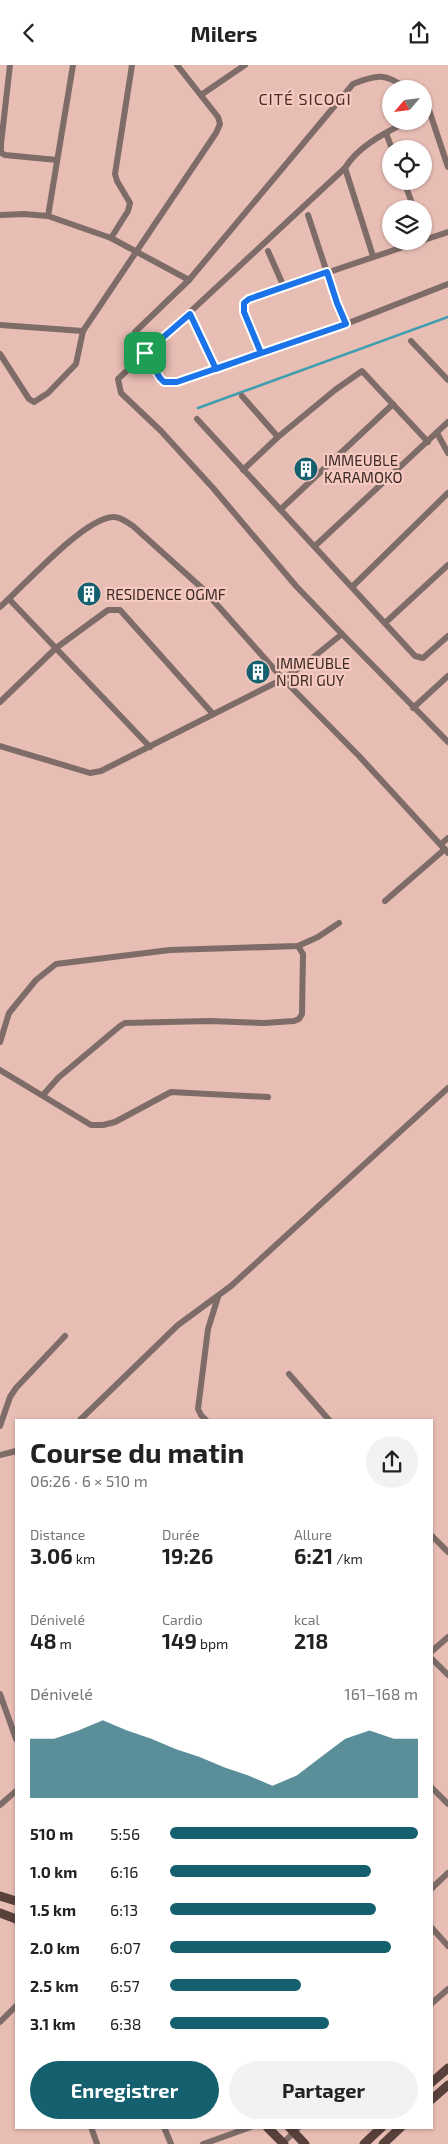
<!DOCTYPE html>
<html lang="fr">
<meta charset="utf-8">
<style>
:root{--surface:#fff;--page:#f2f2f2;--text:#222;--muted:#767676;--accent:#15606e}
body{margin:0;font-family:"Exo 2",sans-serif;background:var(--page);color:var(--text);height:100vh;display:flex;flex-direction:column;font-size:19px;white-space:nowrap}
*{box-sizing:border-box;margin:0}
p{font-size:16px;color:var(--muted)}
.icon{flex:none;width:28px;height:28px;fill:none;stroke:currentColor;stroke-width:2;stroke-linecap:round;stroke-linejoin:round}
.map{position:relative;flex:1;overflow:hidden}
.details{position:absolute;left:15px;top:1354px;width:418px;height:710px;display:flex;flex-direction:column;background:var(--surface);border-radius:0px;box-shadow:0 1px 4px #0004}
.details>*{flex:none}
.needle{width:32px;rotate:242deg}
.buttons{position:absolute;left:382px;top:15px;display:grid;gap:10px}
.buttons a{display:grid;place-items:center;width:50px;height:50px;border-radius:50%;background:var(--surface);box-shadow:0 1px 4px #0004;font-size:25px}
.pin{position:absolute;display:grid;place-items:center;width:42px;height:42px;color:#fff;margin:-21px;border-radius:10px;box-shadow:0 2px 8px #0006}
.round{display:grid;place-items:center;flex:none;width:52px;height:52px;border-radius:26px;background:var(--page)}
.head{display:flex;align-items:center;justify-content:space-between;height:85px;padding:0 15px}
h1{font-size:28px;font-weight:700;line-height:38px}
.figures{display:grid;grid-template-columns:repeat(3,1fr);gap:8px;height:85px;padding:5px 15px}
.figures div{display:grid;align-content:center}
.figures b{font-size:21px;font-weight:700}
.figures small{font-size:14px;font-weight:400}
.figures p{font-size:14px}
.chart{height:140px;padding:10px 15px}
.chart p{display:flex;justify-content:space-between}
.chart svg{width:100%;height:90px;margin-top:5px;fill:var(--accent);opacity:.7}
.primary-button{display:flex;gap:10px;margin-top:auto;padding:10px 15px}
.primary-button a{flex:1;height:58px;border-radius:30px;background:var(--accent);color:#fff;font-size:20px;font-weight:700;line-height:58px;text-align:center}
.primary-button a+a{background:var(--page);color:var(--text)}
ul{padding:0 15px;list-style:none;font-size:16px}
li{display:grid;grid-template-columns:80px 60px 1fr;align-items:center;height:38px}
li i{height:12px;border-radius:6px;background:var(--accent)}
header{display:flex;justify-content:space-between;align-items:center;height:65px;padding:0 15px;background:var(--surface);font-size:22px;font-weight:700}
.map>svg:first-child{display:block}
</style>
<header><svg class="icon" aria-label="back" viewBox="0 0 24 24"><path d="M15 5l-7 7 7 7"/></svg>Milers<svg class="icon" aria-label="share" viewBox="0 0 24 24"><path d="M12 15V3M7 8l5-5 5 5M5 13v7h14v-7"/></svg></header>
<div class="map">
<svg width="448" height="2079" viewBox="0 0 448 2079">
<rect width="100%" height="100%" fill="#e8bdb4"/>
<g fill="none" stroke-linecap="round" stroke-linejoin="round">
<polyline stroke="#3e9daf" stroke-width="2.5" points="198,343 448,252"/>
<g stroke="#7d6c68" stroke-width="6">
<polyline points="10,0 1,79 1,88 5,90 57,95"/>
<path d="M407 24C386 8 377 9 353 19L189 215 135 267C141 278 153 313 164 317 168 318 174 317 177 317L346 259 448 219"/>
<polyline points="201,30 245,0"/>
<polyline points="424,39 429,45 448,102"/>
<polyline points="386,68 392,84"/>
<polyline points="345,103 118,314 121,328 161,366 213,423 296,521 342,569 448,677"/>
<polyline points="404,116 414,144"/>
<polyline points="0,150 24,149 48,151 111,173 189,215"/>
<polyline points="308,150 337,238 346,259"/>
<polyline points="48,151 73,0"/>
<polyline points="111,173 128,146 130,138 117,116 115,109 132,0"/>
<polyline points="424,175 448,167"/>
<polyline points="268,186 284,222"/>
<path d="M373 191 345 103C358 81 385 68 408 56"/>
<polyline points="190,249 216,304"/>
<polyline points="0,260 83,266"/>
<polyline points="411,276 448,315"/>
<polyline points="261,288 244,247 244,238 249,234 421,176"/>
<polyline points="0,289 29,334 34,337 48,328 76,299 83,266 216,68 220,59 218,52 177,0"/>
<polyline points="242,331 278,372"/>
<polyline points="197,354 415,591 423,593 448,571"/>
<polyline points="437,368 448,388"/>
<polyline points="243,405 278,372 335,325 362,306 428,377"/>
<polyline points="281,444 393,339"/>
<polyline points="315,481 448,357"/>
<polyline points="352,522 448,428"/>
<polyline points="9,534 150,682"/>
<path d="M0 542C24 521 82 455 112 452 120 451 126 457 133 461L203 524 283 614 359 691 448 788"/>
<polyline points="385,558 448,500"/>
<polyline points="0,637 56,583 108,545 120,545 213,649"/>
<polyline points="413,643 448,611"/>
<polyline points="0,681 90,708 101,706 283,614 305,599 342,569"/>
<polyline points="441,779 448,773"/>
<polyline points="385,836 445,784"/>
<polyline points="0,977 9,948 36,915 56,899 170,885 298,881 318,872 339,858"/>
<polyline points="0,1005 91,1060 103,1060 115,1057 171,1027 268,1032"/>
<polyline points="43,1030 58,1013 120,961 125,958 210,956 264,958 294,956 299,954 302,949 303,889 298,881"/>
<polyline points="289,1309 329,1355"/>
<polyline points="80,1355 178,1260 231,1221 448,1023"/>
<polyline points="206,1355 201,1350 198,1344 208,1264 218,1232"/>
<polyline points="0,1361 10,1332 16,1323 65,1271"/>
<polyline points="0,1390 16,1386"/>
<polyline points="431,1470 448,1487"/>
<polyline points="431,1587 448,1572"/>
<polyline points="431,1593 448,1610"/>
<polyline points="0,1629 16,1674"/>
<polyline points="431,1722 448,1739"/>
<polyline points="0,1740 16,1726"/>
<polyline points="431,1824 448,1808"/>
<polyline points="431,1862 448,1881"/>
<polyline points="431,1939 448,1924"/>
<polyline points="0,1957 16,1941"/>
<polyline points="91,2062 97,2079"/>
<polyline points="164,2062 171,2079"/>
<polyline points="283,2078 299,2062"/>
<polyline points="203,2079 251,2062"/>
</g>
<g stroke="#58403b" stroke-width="9">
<polyline points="0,1831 16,1836"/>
<polyline points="0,1848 16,1854"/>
<polyline points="431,2018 448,2003"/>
<polyline points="431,2035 448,2020"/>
<polyline points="267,2062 284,2079"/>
<polyline points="289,2062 305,2079"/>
<polyline points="364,2079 382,2062"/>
<polyline points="383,2079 401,2062"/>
</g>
</g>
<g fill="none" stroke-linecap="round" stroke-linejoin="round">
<defs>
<polyline id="route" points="145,288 160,313 164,317 177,317 346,259 337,238 327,207 249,234 244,238 244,247 261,288 216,304 190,249 145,288"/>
</defs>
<use href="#route" stroke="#fff" stroke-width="10"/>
<use href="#route" stroke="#1a73e8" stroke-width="6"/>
</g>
<defs>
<symbol id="building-disc" viewBox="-11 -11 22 22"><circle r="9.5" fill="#15606e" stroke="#f6cac1"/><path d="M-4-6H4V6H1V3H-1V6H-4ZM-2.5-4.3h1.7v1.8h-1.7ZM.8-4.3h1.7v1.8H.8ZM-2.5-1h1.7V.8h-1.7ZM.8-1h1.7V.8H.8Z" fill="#fff"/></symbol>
</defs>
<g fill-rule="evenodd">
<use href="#building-disc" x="292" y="390" width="28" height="28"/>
<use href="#building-disc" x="75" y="515" width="28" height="28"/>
<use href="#building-disc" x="244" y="593" width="28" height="28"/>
</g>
<g text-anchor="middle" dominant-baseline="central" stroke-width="4.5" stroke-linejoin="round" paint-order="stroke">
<g font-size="15" fill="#3c2b27" stroke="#f6cac1" text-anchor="start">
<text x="324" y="395">IMMEUBLE<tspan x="324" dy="17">KARAMOKO</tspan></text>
<text x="106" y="529">RESIDENCE OGMF</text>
<text x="276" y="598">IMMEUBLE<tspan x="276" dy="17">N'DRI GUY</tspan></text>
</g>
<g font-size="16" letter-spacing="1" fill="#4e2c25" stroke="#f6cac1">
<text x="305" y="33">CITÉ SICOGI</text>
</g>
</g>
</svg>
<div class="buttons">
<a><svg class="needle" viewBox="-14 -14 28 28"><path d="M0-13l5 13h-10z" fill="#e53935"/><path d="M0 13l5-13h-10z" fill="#767676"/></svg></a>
<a><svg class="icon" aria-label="locate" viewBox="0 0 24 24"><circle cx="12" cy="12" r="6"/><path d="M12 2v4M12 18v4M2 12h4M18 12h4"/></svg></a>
<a><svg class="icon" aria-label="layers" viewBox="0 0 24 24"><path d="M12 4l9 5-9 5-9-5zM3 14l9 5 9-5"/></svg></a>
</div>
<div class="pin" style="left:145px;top:288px;background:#1e9e55"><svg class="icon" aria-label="arrive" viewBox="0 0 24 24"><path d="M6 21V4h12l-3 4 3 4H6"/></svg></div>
<section class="details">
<div class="head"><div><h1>Course du matin</h1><p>06:26 · 6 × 510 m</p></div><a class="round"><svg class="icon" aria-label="share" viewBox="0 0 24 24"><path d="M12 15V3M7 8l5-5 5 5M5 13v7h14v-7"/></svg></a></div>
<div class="figures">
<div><p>Distance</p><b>3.06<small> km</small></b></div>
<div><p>Durée</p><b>19:26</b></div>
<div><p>Allure</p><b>6:21<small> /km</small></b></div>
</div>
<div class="figures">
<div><p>Dénivelé</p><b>48<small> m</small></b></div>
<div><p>Cardio</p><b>149<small> bpm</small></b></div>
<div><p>kcal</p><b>218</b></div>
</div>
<div class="chart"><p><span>Dénivelé</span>161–168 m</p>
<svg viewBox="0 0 160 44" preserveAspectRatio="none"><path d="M0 44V15L10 15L20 11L30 6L40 11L50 15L60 20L70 24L80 29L90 33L100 38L110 33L120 24L130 15L140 11L150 15L160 15V44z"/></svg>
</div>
<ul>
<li><b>510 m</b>5:56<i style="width:100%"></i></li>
<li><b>1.0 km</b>6:16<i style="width:81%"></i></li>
<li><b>1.5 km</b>6:13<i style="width:83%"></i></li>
<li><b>2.0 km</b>6:07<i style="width:89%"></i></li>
<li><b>2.5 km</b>6:57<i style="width:53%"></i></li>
<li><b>3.1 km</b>6:38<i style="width:64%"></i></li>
</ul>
<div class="primary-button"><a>Enregistrer</a><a>Partager</a></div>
</section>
</div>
